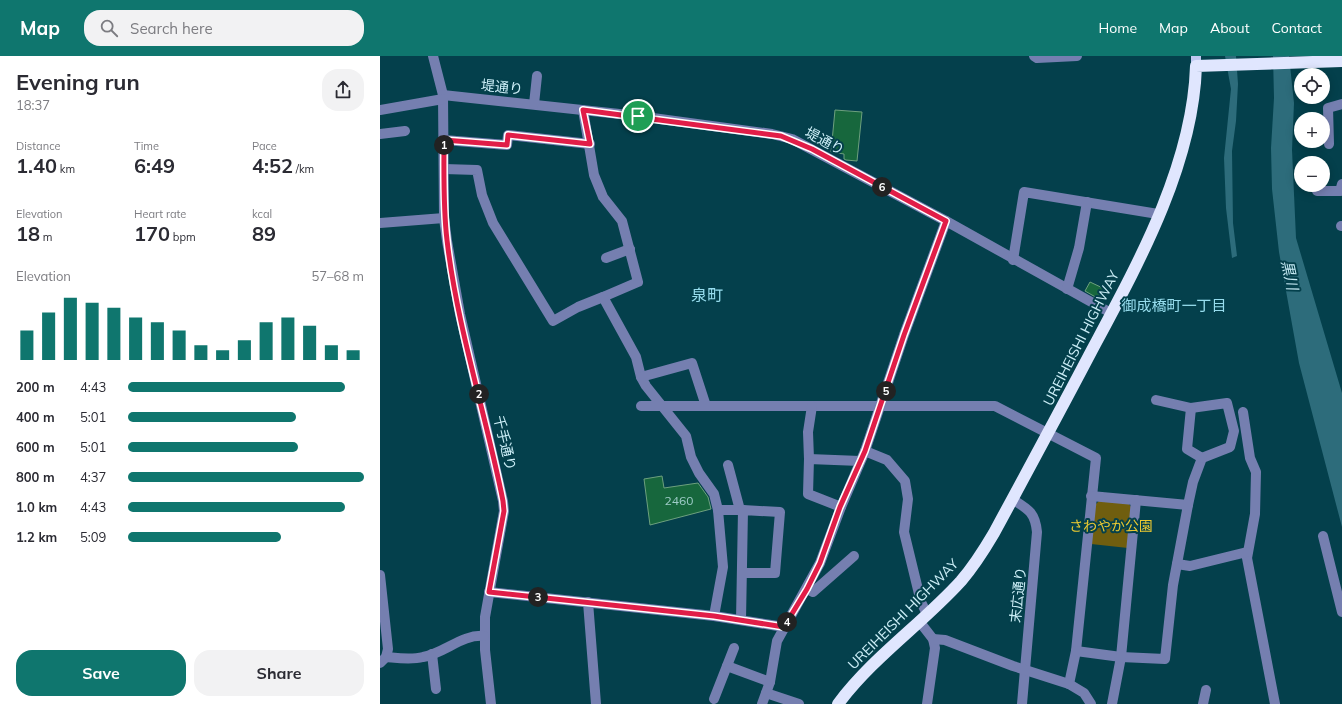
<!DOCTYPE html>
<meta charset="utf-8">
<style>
:root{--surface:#fff;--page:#f2f2f3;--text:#2b2b33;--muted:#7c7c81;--accent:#0f766e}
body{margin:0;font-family:Mulish,"Noto Sans JP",sans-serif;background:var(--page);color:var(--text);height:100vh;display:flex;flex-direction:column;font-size:15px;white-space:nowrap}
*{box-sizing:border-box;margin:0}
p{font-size:13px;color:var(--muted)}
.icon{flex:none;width:22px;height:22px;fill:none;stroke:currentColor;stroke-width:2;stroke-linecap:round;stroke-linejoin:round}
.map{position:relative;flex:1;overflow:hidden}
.side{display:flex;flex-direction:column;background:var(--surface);width:380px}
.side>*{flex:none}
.buttons{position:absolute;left:914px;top:12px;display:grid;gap:8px}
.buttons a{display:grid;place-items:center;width:36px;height:36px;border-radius:50%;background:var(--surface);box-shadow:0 2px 10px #0003;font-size:20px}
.pin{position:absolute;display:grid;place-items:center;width:34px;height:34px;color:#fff;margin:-17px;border:2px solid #fff;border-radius:50%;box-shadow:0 1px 4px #0007}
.km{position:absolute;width:20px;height:20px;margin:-10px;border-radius:50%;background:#222;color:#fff;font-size:11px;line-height:20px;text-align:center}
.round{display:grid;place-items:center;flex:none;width:42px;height:42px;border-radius:16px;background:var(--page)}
.overview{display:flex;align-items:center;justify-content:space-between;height:68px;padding:0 16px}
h1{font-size:22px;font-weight:700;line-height:30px}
.metrics{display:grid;grid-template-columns:repeat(3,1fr);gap:6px;height:68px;padding:4px 16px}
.metrics div{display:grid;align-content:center}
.metrics b{font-size:20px;font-weight:700}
.metrics small{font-size:11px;font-weight:400}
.metrics p{font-size:11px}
.chart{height:112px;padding:8px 16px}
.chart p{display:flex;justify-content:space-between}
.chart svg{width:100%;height:72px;margin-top:4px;stroke:var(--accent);stroke-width:6}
.cta{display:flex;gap:8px;margin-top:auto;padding:8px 16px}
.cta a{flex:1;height:46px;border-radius:16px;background:var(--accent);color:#fff;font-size:16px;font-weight:700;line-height:46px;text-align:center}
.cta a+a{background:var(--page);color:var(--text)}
ul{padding:0 16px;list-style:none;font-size:13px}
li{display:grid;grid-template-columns:64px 48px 1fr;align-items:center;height:30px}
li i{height:10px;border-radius:5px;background:var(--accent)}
header{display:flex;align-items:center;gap:24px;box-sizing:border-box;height:56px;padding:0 20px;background:var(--accent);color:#fff}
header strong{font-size:19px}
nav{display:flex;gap:22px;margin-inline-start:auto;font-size:14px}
.search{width:280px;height:36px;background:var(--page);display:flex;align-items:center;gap:10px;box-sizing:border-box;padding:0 14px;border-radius:16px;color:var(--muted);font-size:15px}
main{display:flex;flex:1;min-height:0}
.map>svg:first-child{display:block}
</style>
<header>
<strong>Map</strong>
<div class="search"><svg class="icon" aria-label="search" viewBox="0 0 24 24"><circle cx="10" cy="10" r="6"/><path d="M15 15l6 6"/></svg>Search here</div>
<nav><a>Home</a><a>Map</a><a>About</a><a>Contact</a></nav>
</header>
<main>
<section class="side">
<div class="overview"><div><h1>Evening run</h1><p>18:37</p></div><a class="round"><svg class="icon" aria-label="share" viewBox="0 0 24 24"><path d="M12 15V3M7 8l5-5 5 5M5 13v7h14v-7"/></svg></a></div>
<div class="metrics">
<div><p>Distance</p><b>1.40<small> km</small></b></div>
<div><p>Time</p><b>6:49</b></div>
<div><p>Pace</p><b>4:52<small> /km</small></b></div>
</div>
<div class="metrics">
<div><p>Elevation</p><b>18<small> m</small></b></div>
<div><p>Heart rate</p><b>170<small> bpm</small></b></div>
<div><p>kcal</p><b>89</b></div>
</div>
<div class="chart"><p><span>Elevation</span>57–68 m</p>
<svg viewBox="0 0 160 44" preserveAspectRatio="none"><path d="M5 44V26M15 44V15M25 44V6M35 44V9M45 44V12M55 44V18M65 44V21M75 44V26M85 44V35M95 44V38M105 44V32M115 44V21M125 44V18M135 44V23M145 44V35M155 44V38"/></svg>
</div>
<ul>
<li><b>200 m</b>4:43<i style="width:92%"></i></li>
<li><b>400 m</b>5:01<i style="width:71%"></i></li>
<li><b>600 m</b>5:01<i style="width:72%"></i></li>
<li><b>800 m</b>4:37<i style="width:100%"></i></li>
<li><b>1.0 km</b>4:43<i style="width:92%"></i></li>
<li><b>1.2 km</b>5:09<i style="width:65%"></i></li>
</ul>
<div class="cta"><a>Save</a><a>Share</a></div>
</section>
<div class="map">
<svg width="962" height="648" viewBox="0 0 962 648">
<rect width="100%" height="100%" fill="#04404c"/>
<polygon fill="#705e0f" points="720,444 748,447 752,452 748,492 711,488 715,449"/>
<g fill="#2d6c7b">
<polygon points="845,0 856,0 858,28 856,65 852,95 853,167 857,200 852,202 846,152 844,102 851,33"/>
<polygon points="893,0 909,0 914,47 912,94 916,182 962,337 962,471 919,307 899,196 892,133 891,92 894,42"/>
</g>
<g fill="#17673d" stroke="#6da07e">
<polygon points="455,54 482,56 477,105 466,104 464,103 464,98 451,96"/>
<polygon points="710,226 727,234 723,242 719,243 705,235"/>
<polygon points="282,420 284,432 318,427 328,441 331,453 270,469 264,423"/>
</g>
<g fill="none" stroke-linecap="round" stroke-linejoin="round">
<g stroke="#757fb0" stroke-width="10">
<polyline points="53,0 63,39 64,162 67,185 80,258 123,445 124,455 105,561 105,594 111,648"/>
<polyline points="654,0 657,2 697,0"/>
<polyline points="63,39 258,60 392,78 412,83 566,165 731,257"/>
<polyline points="154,48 157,20"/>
<polyline points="0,54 63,43"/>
<polyline points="203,54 214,119 223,141 242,165 258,226 223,241"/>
<polyline points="0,78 25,75"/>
<polyline points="64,84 127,89 128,79 210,88"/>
<polyline points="949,88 948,52 962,48"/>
<polyline points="64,113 97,114 102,139 113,167 173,265 198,251 223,241 256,301 261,321 266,330 306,380 311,401 319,417 334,438 338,454 343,511 334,560"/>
<polyline points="937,135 960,135 962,128"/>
<polyline points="0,167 64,162"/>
<polyline points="961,170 962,170"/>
<polyline points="226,202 250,193"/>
<polyline points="633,204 644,136 778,158"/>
<polyline points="687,233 699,192 707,146"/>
<polyline points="261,321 312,307 326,350"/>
<polyline points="776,344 811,352 847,347 854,375 850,391 822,402 813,426 808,449"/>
<polyline points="261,350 615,350 716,402 696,595 689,628"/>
<polyline points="811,352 807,393 822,402"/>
<polyline points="863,356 870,402 876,416 875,458 867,502 895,648"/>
<polyline points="485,395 507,404 525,425 528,443 524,476 541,546 547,558"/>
<polyline points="429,403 428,376 432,350"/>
<polyline points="348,409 360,454"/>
<path d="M632 443C648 453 655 456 657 476L642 648"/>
<polyline points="461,451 428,438 429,403 480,405"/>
<polyline points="338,454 363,454"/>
<polyline points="943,480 962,556"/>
<polyline points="797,508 810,510 867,496"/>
<polyline points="0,519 8,593 6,601 0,607"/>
<polyline points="427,533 433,536 474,500"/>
<polyline points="109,536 334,560 404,571"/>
<polyline points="208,546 216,648"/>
<polyline points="361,564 363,454 400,456 395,517 362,517"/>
<polyline points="539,565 553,583 555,592 547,648"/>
<polyline points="553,583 565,584 633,610 689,628 704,637 711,648"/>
<polyline points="696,595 741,601 785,603 793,529 808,449 711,440"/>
<polyline points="52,598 56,633"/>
<path d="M6 601C18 602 31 604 43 601 65 597 82 578 104 580"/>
<polyline points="347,610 390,626"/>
<polyline points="386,637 419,648"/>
<polyline points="334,643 354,592"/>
<polyline points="382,648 390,626 397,585 440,507 461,451 485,395 524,279 566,165"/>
<polyline points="732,648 741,601 756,444"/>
<polyline points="823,648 826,634"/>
</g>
<polyline stroke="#bfc8f1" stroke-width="10" points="816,0 816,10"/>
<path stroke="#e0e6fe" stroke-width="12" d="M458 648C493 601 542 568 581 525 594 510 604 494 614 477 647 416 680 355 712 294 758 208 813 109 816 10L962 5"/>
</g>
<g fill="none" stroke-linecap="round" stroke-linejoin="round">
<defs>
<path id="route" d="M203 54 401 80 432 93 566 165 524 279 485 395 460 451 440 507 427 533 404 571 334 560 109 536 124 455 123 445C106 359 77 271 67 184 63 151 64 117 64 84L127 89 128 79 210 88Z"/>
</defs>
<use href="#route" stroke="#fff" stroke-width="8"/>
<use href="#route" stroke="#e11d48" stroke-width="5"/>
</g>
<g text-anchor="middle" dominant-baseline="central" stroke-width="4" stroke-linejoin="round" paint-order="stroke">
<g font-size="12" fill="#a0cdc9">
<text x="299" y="444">2460</text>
</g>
<g font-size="14" fill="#cdeff8" stroke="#04404c">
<text transform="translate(122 31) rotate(6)">堤通り</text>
<text transform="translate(445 85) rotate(28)">堤通り</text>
<text transform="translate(701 282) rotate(-63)">UREIHEISHI HIGHWAY</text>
<text transform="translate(125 387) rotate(77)">千手通り</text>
<text transform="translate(638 539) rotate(-84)">末広通り</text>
<text transform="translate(523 558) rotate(-45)">UREIHEISHI HIGHWAY</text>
</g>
<g font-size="14" fill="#eac831" stroke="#04404c">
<text x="731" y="470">さわやか公園</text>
</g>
<g font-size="15" font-style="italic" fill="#c6eaf4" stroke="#04404c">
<text transform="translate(910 219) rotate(78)">黒川</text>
</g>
<g font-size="15" fill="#97ddee" stroke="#04404c">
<text x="794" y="249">御成橋町一丁目</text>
</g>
<g font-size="16" fill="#97ddee" stroke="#04404c">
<text x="327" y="239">泉町</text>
</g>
</g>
</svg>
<div class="buttons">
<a><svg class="icon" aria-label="locate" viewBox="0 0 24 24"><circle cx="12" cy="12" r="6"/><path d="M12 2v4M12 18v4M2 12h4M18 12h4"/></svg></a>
<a>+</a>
<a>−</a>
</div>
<div class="pin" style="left:258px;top:60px;background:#1e9e55"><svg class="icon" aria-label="arrive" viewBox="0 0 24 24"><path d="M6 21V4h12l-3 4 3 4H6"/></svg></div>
<b class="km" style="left:64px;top:89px">1</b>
<b class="km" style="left:99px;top:338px">2</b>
<b class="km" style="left:158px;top:541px">3</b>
<b class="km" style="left:407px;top:566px">4</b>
<b class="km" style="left:506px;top:335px">5</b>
<b class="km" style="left:502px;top:131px">6</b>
</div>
</main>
